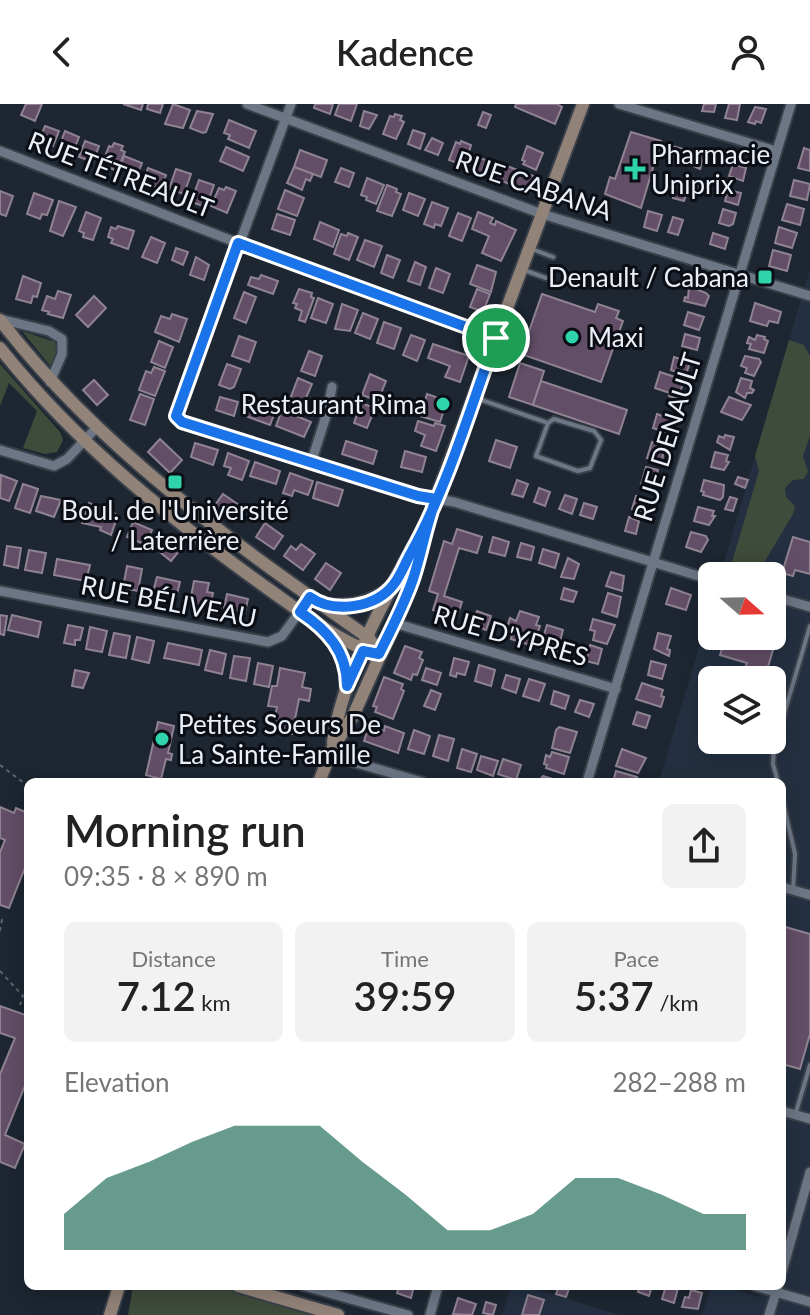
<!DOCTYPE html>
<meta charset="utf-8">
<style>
:root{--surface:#fff;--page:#f2f2f2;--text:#222;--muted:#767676;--accent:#28725f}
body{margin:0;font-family:Lato,sans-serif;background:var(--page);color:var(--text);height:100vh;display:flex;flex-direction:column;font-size:30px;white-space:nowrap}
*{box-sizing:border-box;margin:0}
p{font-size:26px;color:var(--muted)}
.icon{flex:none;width:44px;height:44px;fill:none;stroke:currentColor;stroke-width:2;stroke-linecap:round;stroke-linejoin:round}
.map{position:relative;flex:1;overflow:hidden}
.sheet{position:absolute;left:24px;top:674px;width:762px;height:512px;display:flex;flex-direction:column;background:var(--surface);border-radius:12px;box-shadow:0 4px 20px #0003}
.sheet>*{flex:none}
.needle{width:52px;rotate:110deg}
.fabs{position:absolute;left:698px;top:458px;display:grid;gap:16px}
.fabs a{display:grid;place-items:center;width:88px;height:88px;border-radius:12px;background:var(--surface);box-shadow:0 4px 20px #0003;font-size:40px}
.pin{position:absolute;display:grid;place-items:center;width:68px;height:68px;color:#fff;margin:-34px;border:4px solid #fff;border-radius:50%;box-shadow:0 2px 8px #0007}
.round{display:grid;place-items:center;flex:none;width:84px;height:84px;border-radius:12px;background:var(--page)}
.summary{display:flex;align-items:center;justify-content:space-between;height:136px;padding:0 40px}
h1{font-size:44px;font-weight:600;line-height:60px}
.stats{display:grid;grid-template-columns:repeat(3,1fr);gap:12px;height:136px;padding:8px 40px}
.stats div{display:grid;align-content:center;border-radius:12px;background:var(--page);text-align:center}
.stats b{font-size:40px;font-weight:600}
.stats small{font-size:22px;font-weight:400}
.stats p{font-size:22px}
.chart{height:224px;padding:16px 40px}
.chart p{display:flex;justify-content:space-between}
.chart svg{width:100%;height:144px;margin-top:8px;fill:var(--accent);opacity:.7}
header{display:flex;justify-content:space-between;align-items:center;height:104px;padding:0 40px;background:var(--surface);font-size:36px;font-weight:600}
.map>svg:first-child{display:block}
</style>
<header><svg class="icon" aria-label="back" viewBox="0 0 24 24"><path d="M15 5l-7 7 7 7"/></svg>Kadence<svg class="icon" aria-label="person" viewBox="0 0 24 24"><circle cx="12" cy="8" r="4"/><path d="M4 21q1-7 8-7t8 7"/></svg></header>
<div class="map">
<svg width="810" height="1211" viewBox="0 0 810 1211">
<rect width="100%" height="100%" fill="#1d2631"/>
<g fill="#243041" fill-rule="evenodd">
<path d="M810 165V1211H702L711 1182H723L760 1193 763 1182H782V678H659L712 499V532H772V472H720ZM712 576H772V636H712Z"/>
<polygon points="511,1182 524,1182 621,1211 502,1211"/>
</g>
<g fill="#3f4b3b">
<polygon points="22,227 55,238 57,247 51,263"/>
<polygon points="789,236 804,241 810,252 810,332 803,352 808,368 804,375 793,376 785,384 786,393 795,402 793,410 756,472 729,468 759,367 755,352"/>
<polygon points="0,260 60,328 63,336 57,348 45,350 23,344 37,307 9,279 0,302"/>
<polygon points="133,1182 217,1182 318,1211 128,1211"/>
</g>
<g fill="#624e67" stroke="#8f8392" stroke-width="2">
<polygon points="26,0 42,0 35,17 21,11"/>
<polygon points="123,0 143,0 141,6"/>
<polygon points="148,0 163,0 160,9 147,5"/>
<polygon points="173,0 190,6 183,24 165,20"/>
<polygon points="315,0 333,0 330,10 314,4"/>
<polygon points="339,0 357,0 351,17 335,11"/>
<polygon points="516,0 557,0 562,3 555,20 515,3"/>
<polygon points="704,0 716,0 714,8 702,7"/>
<polygon points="729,0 740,0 737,16 725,14"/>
<polygon points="755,3 766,5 761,19 756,17 755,20 748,18"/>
<polygon points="197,7 213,10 206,28 203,29 190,24"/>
<polygon points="364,7 377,11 369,25 360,22"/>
<polygon points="483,8 491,11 486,24 478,21"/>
<polygon points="395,10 402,12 400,16 404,18 396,35 383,30 390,12 394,13"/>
<polygon points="229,16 256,27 249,44 228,35 230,31 224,29"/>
<polygon points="45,22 59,27 53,42 39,37"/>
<polygon points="413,26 425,30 420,45 408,40"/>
<polygon points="65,27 79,33 73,48 59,43"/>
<polygon points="631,28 661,37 641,104 605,90 610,73 615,75"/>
<polygon points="432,34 443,39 438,51 425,46"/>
<polygon points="85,37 99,42 93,58 79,53"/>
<polygon points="461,37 471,41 465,62 449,56 456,38 460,40"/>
<polygon points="114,39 123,42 121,46 125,48 117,67 102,61 109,42 112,43"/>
<polygon points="527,42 543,49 536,66 523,60 525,57 522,56"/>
<polygon points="672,42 687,46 685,55 680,54 678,61 670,59 671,56 669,55"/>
<polygon points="226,43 249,53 243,67 220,57"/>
<polygon points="804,44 810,46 810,67 798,64"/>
<polygon points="300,46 327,56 321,73 294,63"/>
<polygon points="693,48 704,50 700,65 689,60"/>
<polygon points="124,52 142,59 137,72 120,63"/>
<polygon points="474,52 486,56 481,69 470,64"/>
<polygon points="499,59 536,73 530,88 494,74"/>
<polygon points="733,60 746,64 743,77 729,72"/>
<polygon points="294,63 313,70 310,77 306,75 302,86 287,79"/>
<polygon points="148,64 166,71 161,85 148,80 149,76 144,75"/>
<polygon points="341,64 354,69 349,83 335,78"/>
<polygon points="176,65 191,70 184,90 169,85"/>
<polygon points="367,74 384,81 376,100 366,96 367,93 361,91"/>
<polygon points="679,75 701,82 698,92 687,88 684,97 673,94"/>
<polygon points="199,76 214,81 206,103 191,98"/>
<polygon points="794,76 810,80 807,96 790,92"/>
<polygon points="387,81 397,85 396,88 401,90 392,112 377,107"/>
<polygon points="226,83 236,87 227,109 211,102 219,84 224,86"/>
<polygon points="285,86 304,94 297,112 278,105"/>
<polygon points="728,86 741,89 738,101 725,97"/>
<polygon points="0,87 13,92 6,112 0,110"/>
<polygon points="34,89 53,96 47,111 42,110 40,115 27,110"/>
<polygon points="409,89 425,95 418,112 403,106"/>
<polygon points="59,97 76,103 63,132 50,127"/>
<polygon points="432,98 448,104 441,122 435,120 434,124 424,120"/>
<polygon points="787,100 804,105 800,121 782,116"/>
<polygon points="723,105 736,109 733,120 729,122 719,119"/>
<polygon points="648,107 662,111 657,127 644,123"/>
<polygon points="86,108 101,114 93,136 83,133 84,129 79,127"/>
<polygon points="478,108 493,114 490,119 495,121 496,117 516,126 501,157 482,149 489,132 472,125"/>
<polygon points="458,109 471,114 462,137 449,132"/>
<polygon points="277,110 295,116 290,131 272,125"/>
<polygon points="673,113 683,116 678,131 668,128"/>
<polygon points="320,118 339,126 333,143 314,135"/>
<polygon points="118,122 134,127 128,145 111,139 113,135 108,133 111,123 116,125"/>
<polygon points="779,123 797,129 792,144 775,139"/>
<polygon points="348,129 358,133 349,156 334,150 341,130 347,132"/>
<polygon points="713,129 728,134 725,145 710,140"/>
<polygon points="151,133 165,139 157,159 142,153"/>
<polygon points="365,136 382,142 374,163 357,156"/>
<polygon points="176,144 188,148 183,161 172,156"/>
<polygon points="773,146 791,151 787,167 769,162"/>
<polygon points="387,151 400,156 393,174 381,169"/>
<polygon points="196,153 209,161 204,176 190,171"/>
<polygon points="415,158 426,163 420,181 408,177"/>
<polygon points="477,161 496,168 491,188 470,180"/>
<polygon points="436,164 450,170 443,189 429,184"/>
<polygon points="261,171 278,177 273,190 248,181 251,173 259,175"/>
<polygon points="23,172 41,179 37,193 33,192 31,199 16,195"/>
<polygon points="689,182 706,189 709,192 705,202 684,197 685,193 688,194"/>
<polygon points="299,185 312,189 311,193 314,194 305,218 299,216 302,207 295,204 297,200 293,199"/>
<polygon points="477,185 490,190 483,208 470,203"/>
<polygon points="58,187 71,191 63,214 48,210 49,208 42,206 47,192 55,195"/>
<polygon points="244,188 256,193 246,219 234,214"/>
<polygon points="542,190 595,208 598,200 619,207 616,214 623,217 601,278 521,250"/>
<polygon points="94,192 106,204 88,223 76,211"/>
<polygon points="318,194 333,200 326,219 311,214"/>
<polygon points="755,199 781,208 778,219 769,217 767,222 750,217"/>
<polygon points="342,200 358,206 350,227 335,225"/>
<polygon points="688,208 704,213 699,226 684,221"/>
<polygon points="363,209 378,215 370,235 355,229"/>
<polygon points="172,210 187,215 179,238 155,228 161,212 170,215"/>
<polygon points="384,218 401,224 394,245 377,239"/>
<polygon points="685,230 700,234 697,246 682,242"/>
<polygon points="411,231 425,236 417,257 403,251"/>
<polygon points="757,231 765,233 764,235 768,237 764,249 749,245 751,240 747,239 749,233 755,236"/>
<polygon points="239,232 256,238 249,258 232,252"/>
<polygon points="159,237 173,243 165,264 151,258"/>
<polygon points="433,240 469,252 460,278 445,273 450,262 428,254"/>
<polygon points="309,247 322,252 315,272 301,267"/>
<polygon points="745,252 759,255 761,258 754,272 745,269 747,264 741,262"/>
<polygon points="674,253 690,258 686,271 671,266"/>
<polygon points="520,259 544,267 533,301 509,293"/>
<polygon points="227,260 241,265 234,283 230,285 219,281"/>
<polygon points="154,263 165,267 155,292 139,286 146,267 151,269"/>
<polygon points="660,268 684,276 678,295 669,292 670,289 655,284"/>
<polygon points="370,270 386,277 378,297 362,291"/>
<polygon points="298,274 312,280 303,301 290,295"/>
<polygon points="741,274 752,277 750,284 754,286 752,289 747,289 745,294 736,288"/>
<polygon points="94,276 108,291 97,301 83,286"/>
<polygon points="541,277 627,306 619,330 533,301"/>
<polygon points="140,290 154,295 145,321 130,316"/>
<polygon points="427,290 447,297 440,318 420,312"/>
<polygon points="220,293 238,298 234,312 216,306"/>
<polygon points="729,293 751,301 742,316 721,308"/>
<polygon points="248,297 275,308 270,321 243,311"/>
<polygon points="361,299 375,304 367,324 354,319"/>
<polygon points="282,306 311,318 304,333 276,322"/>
<polygon points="657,310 671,315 669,320 673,321 670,330 653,324"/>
<polygon points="418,317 434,322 435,319 445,322 436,347 421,342 425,331 415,327"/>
<polygon points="725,331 734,333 730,346 717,338 719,332 724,334"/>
<polygon points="160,335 182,356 170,369 148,348"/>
<polygon points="496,336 517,343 510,364 489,357"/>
<polygon points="346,337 377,347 373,360 342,350"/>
<polygon points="652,338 664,342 662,359 647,354"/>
<polygon points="195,339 218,346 213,361 191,353"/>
<polygon points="405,347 426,353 422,368 401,363"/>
<polygon points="715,348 728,351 726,357 729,358 724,366 711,363"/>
<polygon points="228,349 249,357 242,376 228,371 231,364 224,362"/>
<polygon points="255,358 280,367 276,380 250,372"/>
<polygon points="646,363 658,366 653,384 641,380"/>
<polygon points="290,369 313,377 308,391 294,386 292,392 283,389"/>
<polygon points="1,371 17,377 9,397 0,394"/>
<polygon points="738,373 748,376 745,384 735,380"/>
<polygon points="517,376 528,380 523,393 512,390"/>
<polygon points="704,376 724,381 723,393 720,396 703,391 704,388 701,387"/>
<polygon points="317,378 343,386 338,402 313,394"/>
<polygon points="23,380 38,385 30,409 15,404"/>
<polygon points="539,384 550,388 545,402 534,398"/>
<polygon points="223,390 242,403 235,414 226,408 224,412 213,404"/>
<polygon points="565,391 577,395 572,410 559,405"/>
<polygon points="41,392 61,396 54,413 36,407"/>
<polygon points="636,392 649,396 645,409 632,405"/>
<polygon points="730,393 737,395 733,407 725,405"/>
<polygon points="89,399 118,411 111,431 100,426 101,423 82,419"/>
<polygon points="584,399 597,403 593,415 580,411"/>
<polygon points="698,403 714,407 712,412 715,412 709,421 694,417"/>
<polygon points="629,413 639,417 636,430 625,427"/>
<polygon points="133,418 152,426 146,441 127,433"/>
<polygon points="265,419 283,432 274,445 256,433"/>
<polygon points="457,425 482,433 477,449 459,444 444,492 462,498 457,513 433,506 438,490 429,487 444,437 452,440"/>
<polygon points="691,428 706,432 708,436 701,448 686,443"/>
<polygon points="493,433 509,438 505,452 489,448"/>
<polygon points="793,433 810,438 810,470 795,466 793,472 782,469"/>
<polygon points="164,434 180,446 171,457 156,445"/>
<polygon points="521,439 534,443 531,456 517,453"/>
<polygon points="301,440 315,450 303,466 284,452 291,442 296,446"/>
<polygon points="7,442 21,444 18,464 4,461"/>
<polygon points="543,445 559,450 555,464 539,459"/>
<polygon points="29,446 46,449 42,469 25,466"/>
<polygon points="568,454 579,460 574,475 561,473"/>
<polygon points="57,455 90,461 86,477 54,471"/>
<polygon points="326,459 341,469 330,486 315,475"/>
<polygon points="127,462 142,465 138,487 123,484"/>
<polygon points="611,468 624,472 622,487 606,482"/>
<polygon points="157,473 180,478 176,494 153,488"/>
<polygon points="194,477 209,479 207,488 213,489 211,499 204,498 203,504 190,498"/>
<polygon points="564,484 577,488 573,498 561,495"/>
<polygon points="671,484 691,491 686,506 666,500"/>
<polygon points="608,489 621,493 617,513 602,508"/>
<polygon points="227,490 248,495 245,508 224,504"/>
<polygon points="477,507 491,512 486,526 472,521"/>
<polygon points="520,507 539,513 536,521 540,522 533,542 511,535 512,531 505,529 510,514 516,517"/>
<polygon points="0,511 7,512 4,531 0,530"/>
<polygon points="12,511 41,518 38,533 8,526"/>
<polygon points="593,515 615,521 607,540 593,536 595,527 590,526"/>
<polygon points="68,521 83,524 80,536 75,536 75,541 64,539"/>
<polygon points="547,521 563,526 557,548 540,543"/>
<polygon points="90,523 107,527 102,548 86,545"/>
<polygon points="772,527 778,529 765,573 767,576 738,576 729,573 732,563 744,567 747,559 720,551 726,532 772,532"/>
<polygon points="114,529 130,532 126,554 109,551"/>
<polygon points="658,529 671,532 667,545 670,546 669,552 654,545"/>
<polygon points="137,533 154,537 149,559 132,555"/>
<polygon points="168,539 202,546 199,561 164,554"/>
<polygon points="590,541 602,545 598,560 586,557"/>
<polygon points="405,542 422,548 419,554 423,556 417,571 413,570 411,576 394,569"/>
<polygon points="210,546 226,550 222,570 205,566"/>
<polygon points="234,552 250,554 246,577 230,574"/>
<polygon points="454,554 469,558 465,571 457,569 456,573 450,571"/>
<polygon points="651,557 666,561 662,575 648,571"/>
<polygon points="258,559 273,562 269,583 254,580"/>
<polygon points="479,561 495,566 491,582 475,577"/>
<polygon points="280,564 305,569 302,583 311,585 309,597 299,595 292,630 272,626 277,603 268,602 272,582 277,582"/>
<polygon points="426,564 441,569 437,581 422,576"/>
<polygon points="75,566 89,569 83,584 72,582"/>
<polygon points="506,571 520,575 516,589 502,584"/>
<polygon points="384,573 403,580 401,585 404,587 393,615 375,608 377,603 373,602"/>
<polygon points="529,575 545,580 539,597 523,592"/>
<polygon points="642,579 663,586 661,592 664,593 661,603 636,595"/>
<polygon points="431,586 441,590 435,606 424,602"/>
<polygon points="554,587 569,592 565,605 551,600"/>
<polygon points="580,596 594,600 589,613 575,608"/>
<polygon points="637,608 650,612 646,624 633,620"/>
<polygon points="158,618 174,622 168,649 172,650 171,656 166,655 161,675 146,671"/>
<polygon points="369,622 384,627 385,622 404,629 398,649 364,637"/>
<polygon points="559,623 577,628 570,649 552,644 556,626"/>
<polygon points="414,626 430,632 424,650 408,645"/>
<polygon points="439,631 454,635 448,657 433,652"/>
<polygon points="462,645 477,650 471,668 457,664"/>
<polygon points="622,645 646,654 638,669 616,662"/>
<polygon points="552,648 569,653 564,670 546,664 547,661 544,660 546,651 550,653"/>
<polygon points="481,652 498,657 493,672 477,666"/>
<polygon points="503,655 521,661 516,676 498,670"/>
<polygon points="616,667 637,673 636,678 613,678"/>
<polygon points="543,672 562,678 538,678"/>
<polygon points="0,703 14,709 16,704 28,709 28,756 9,804 0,801 0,748 5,736 0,734"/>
<polygon points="782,822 810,830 810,930 800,965 782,960"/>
<polygon points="0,902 28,912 28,974 5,1031 25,1040 15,1064 0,1058 0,970 15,934 0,929"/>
<polygon points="399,1182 414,1182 411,1194 397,1189"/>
<polygon points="559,1182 570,1182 566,1193 556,1190"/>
<polygon points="640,1182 652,1182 649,1192 638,1188"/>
<polygon points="666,1182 678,1184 674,1199 662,1195"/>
<polygon points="691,1186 702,1189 698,1205 682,1203 685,1193 689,1194"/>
<polygon points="528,1191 544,1196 539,1211 522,1211"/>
<polygon points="458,1194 476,1200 472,1211 453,1210"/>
<polygon points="486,1198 496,1201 493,1211 483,1209"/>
</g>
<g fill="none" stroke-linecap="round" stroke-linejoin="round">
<defs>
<g id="lane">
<polyline points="532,145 553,153"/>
<polyline points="524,166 546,174"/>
<polyline points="476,294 548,319 536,352 578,367 590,364 601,336 594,327 554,315 548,319"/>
<polyline points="778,678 773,660 774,644 810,522"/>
<polyline points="782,694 795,750 793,786"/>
<polyline points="796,1008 810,961"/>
</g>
<g id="street">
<polyline points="247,0 542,110 810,192"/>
<polyline points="291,0 176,312 182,318 418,392 454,398 712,476"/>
<polyline points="619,0 776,47"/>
<polyline points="0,47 238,139 496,234"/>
<polyline points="0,215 49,227 62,235 62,250 50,278"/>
<polyline points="0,346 54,362 67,355 96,324"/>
<polyline points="311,359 327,309 332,283"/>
<polyline points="0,487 268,538 282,532 310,493"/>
<polyline points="772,492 810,503"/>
<polyline points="394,519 616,585"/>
<polyline points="329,651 422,678"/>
<polyline points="587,678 791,0"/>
<polyline points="782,783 810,791"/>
<polyline points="782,1007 810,1015"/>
<polyline points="782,1168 810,1068"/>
<polyline points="304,1182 408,1211"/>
<polyline points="755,1182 810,1198"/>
<polyline points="430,1211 438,1182"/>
<polyline points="769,1211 778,1182"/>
</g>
<g id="secondary">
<path d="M0 216C101 347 235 440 369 534L379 550"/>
<path d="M0 244C77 341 173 417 274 489 302 509 345 542 379 550"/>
<path d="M323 501C352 503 369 500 392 483"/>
<polyline points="325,528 343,552 347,579"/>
<path d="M333 638C343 570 385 494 418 435"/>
<polyline points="319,678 332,645 353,612 404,498 414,473 427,419 583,0"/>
<polyline points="238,1182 338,1211"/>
<polyline points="110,1211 119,1182"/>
</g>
</defs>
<use href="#lane" stroke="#39404a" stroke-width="8"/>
<use href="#street" stroke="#39404a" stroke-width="13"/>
<use href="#secondary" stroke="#39404a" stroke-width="16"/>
<g stroke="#5b636d" stroke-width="2" stroke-dasharray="4 4" stroke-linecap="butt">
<polyline points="0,661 28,682"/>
<polyline points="0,827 2,815"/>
<polyline points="0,867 23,892 20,901"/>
</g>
<use href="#lane" stroke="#6c7685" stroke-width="4"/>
<use href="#street" stroke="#6c7685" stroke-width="9"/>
<use href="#secondary" stroke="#928379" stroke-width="12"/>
</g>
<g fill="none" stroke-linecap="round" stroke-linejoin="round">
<defs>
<path id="route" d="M496 234C470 304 448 382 412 447 406 457 401 471 394 480 376 504 334 510 310 493L300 508C327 526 347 547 347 582L363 547 379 550C391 526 404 501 413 475 422 448 426 421 436 395L418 392 182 318 176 312 238 139 496 234"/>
</defs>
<use href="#route" stroke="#fff" stroke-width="16"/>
<use href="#route" stroke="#1a73e8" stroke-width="10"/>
</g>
<g fill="#2fd4aa" stroke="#0b0e14" stroke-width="3">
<path d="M631 53h8v8h8v8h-8v8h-8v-8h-8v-8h8z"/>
<rect x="757" y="165" width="16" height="16" rx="4"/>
<circle cx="572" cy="233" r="8"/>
<circle cx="443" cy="300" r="8"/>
<rect x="167" y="370" width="16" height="16" rx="4"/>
<circle cx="162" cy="635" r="8"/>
</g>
<g text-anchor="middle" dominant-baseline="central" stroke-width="6" stroke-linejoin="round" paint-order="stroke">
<g font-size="26" fill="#eaeff8" stroke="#0b0e14" text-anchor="start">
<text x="651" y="50">Pharmacie<tspan x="651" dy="30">Uniprix</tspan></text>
<text x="749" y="173" text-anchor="end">Denault / Cabana</text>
<text x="588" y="233">Maxi</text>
<text x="427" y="300" text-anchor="end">Restaurant Rima</text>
<text x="175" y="406" text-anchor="middle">Boul. de l'Université<tspan x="175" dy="30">/ Laterrière</tspan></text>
<text x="178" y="620">Petites Soeurs De<tspan x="178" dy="30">La Sainte-Famille</tspan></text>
</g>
<g font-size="26" fill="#eaeff8" stroke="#0b0e14">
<text transform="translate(121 70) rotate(21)">RUE TÉTREAULT</text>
<text transform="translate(534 81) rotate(19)">RUE CABANA</text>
<text transform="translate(667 333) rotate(-73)">RUE DENAULT</text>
<text transform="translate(169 497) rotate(11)">RUE BÉLIVEAU</text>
<text transform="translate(511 531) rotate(16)">RUE D'YPRES</text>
</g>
</g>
</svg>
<div class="fabs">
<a><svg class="needle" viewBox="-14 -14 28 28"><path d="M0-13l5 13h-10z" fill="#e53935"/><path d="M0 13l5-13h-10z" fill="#767676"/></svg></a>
<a><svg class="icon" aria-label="layers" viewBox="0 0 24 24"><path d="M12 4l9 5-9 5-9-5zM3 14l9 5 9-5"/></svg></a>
</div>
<div class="pin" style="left:496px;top:234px;background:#1e9e55"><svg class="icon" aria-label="arrive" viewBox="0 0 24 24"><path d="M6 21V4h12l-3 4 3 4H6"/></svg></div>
<section class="sheet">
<div class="summary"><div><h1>Morning run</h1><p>09:35 · 8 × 890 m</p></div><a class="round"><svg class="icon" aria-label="share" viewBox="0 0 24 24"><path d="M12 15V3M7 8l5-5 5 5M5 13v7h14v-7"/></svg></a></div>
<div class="stats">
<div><p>Distance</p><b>7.12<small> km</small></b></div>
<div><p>Time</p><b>39:59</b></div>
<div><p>Pace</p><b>5:37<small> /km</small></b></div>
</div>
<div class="chart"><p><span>Elevation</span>282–288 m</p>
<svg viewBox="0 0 160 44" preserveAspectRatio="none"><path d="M0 44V33L10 22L20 17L30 11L40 6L50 6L60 6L70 17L80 27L90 38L100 38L110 33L120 22L130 22L140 27L150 33L160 33V44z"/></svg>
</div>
</section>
</div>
